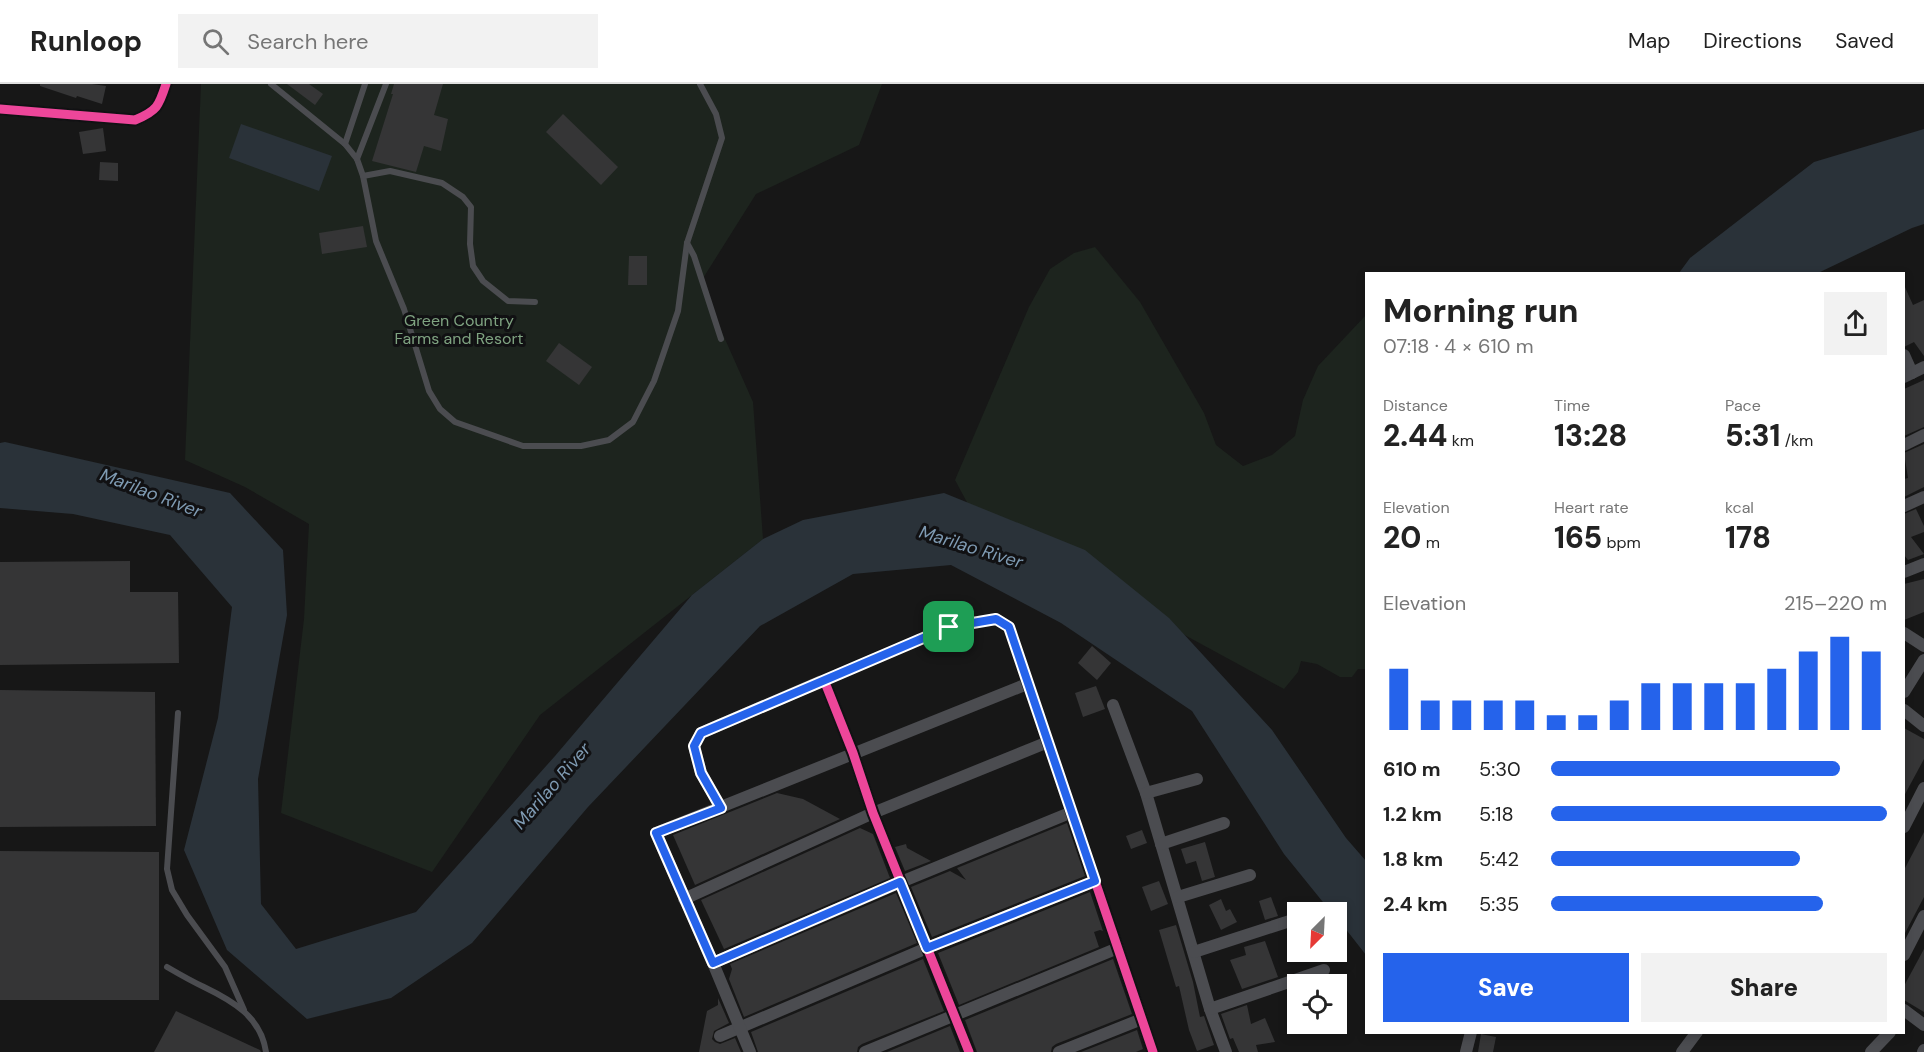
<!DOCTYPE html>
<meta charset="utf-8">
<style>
:root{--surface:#fff;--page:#f2f2f2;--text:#222;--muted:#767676;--line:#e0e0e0;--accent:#2563eb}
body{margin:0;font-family:"DM Sans",sans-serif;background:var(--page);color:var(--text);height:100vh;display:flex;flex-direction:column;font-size:22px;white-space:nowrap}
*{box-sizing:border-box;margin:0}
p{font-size:20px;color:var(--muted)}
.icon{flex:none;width:33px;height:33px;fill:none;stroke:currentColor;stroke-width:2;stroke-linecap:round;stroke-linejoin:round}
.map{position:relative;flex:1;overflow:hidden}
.details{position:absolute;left:1365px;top:188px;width:540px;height:762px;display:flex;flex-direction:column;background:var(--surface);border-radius:0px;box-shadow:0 3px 9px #0003}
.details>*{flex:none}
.needle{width:39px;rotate:204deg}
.controls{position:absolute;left:1287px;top:818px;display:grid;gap:12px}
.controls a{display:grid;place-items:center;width:60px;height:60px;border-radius:0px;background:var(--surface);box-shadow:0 3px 9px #0003;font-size:30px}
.pin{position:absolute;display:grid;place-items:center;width:51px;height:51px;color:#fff;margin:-26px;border-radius:12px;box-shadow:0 3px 9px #0006}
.round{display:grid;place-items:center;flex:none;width:63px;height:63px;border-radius:0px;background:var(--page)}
.headline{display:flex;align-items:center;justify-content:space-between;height:102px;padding:0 18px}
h1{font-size:33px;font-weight:800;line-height:45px}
.stats{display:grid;grid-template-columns:repeat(3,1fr);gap:9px;height:102px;padding:6px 18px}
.stats div{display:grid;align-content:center}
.stats b{font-size:30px;font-weight:800}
.stats small{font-size:16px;font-weight:400}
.stats p{font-size:16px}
.chart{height:168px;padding:12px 18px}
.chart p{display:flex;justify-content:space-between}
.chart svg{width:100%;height:108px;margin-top:6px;stroke:var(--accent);stroke-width:6}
.primary-button{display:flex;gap:12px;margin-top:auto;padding:12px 18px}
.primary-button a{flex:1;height:69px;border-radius:0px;background:var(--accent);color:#fff;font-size:24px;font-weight:800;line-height:69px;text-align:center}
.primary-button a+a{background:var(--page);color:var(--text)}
ul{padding:0 18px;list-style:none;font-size:20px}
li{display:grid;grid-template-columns:96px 72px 1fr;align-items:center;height:45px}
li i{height:15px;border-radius:8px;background:var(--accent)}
header{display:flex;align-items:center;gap:36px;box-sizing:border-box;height:84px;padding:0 30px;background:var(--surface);border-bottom:2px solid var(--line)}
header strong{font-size:28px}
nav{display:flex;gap:33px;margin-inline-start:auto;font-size:21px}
.search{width:420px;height:54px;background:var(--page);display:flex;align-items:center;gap:15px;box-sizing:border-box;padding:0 21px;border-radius:0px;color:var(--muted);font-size:22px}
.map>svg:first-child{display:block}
</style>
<header>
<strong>Runloop</strong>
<div class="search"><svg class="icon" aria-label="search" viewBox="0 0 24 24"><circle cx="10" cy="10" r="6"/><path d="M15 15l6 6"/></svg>Search here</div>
<nav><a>Map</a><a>Directions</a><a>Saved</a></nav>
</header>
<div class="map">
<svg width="1924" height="968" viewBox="0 0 1924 968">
<rect width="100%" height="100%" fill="#171717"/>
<g fill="#1d241e">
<polygon points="201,0 882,0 859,61 756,110 700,199 753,318 763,455 540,631 432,788 281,729 304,535 309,440 245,403 185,376"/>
<polygon points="1095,163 1140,218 1204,329 1216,361 1243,382 1272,371 1295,352 1303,316 1318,282 1366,231 1366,585 1358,585 1352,593 1340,593 1317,580 1301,577 1298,588 1284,605 1146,530 976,435 955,396 1029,223 1050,185 1074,169"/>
</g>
<g fill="#2a3239">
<polygon points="241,40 332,72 319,107 229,74"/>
<polygon points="1924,45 1924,140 1912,144 1818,189 1679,189 1690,174 1814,78"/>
<polygon points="5,358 230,409 283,466 287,531 258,695 261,820 296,865 416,828 555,672 692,511 763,455 803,436 944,409 1085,466 1169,534 1272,646 1346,754 1366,777 1366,871 1337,834 1336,828 1331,828 1284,770 1192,627 1061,539 951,481 853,490 760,542 588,723 472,859 391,914 307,935 227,866 184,766 218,634 232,523 170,451 73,430 0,424 0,359"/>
</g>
<g fill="#353536">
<polygon points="40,0 92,0 106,2 102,20 77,12 76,14 40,2"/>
<polygon points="287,0 309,0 323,10 315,21"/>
<polygon points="394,0 443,0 434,31 448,35 441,67 424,62 416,88 372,77 393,10 391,10"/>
<polygon points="563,30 618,83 601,101 546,48"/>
<polygon points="103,44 106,67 83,70 79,48"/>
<polygon points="100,78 118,79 118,97 99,96"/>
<polygon points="363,142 367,163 322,170 319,149"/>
<polygon points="629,172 647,172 647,201 628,201"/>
<polygon points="1904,201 1913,221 1924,216 1924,272 1914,258 1904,263"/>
<polygon points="559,259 592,283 579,301 546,277"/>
<polygon points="1924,296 1924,343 1904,352 1904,305"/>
<polygon points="1924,360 1924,403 1904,413 1904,395 1908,394 1904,369"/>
<polygon points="1916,425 1924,442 1924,448 1911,453 1924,470 1908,476 1904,471 1904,430"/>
<polygon points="130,477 130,508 178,508 179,579 0,581 0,478"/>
<polygon points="1924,495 1924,528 1904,536 1904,500"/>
<polygon points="1092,562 1111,579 1097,596 1078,579"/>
<polygon points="1096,602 1105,625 1083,633 1075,609"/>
<polygon points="0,606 155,608 156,742 0,743"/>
<polygon points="1904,644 1924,655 1924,675 1904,712"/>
<polygon points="777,709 803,715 840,735 695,801 673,751"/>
<polygon points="1067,739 1085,792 932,853 911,803 950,787 966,796 957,784"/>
<polygon points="860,744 873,750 890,794 724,865 701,816"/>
<polygon points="1142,746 1147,759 1131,765 1126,752"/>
<polygon points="1924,748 1924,813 1904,851 1904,786"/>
<polygon points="1205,758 1215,793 1202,797 1196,777 1186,780 1181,765"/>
<polygon points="906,760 907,764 931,777 905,787 895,763"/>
<polygon points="0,767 159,768 159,916 0,916"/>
<polygon points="1159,797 1168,820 1151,827 1142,803"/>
<polygon points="1090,808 1103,847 1100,846 1094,848 1099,863 959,921 938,869"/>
<polygon points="896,809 917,859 744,933 729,895 732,885 730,880"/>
<polygon points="1271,813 1278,832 1265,836 1259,817"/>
<polygon points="1221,815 1226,827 1230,825 1237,838 1221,846 1209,821"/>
<polygon points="1176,841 1193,898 1200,933 1204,932 1214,961 1197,967 1189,946 1179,902 1176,903 1159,846"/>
<polygon points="1265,857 1278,893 1242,905 1230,876 1246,871 1244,863"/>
<polygon points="1924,865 1924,928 1904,916 1904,902"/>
<polygon points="923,875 944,927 862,960 858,963 857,968 758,968 751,948"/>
<polygon points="1113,875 1132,930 1056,960 1052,963 1051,968 977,968 965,936"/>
<polygon points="718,914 729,939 714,947 712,955 715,958 720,960 735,954 741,968 699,968 707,927 718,921"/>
<polygon points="1247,921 1251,940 1265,934 1275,958 1256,961 1258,968 1239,968 1233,954 1230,955 1221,930"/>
<polygon points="176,927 260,966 261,968 154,968"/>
<polygon points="950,942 960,968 887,968"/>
<polygon points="1137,946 1143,965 1136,968 1081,968"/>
<polygon points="1481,950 1496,953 1493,968 1478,968"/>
</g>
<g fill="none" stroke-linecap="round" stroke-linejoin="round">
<g stroke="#4b4c50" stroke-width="6">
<polyline points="271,0 345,60 357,75 363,92 376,157 404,225 429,307 440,325 455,338 523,362 581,362 609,356 633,338 654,297 678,227 687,159 722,54 716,30 700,0"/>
<polyline points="345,60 365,0"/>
<polyline points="357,75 386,0"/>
<polyline points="363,92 390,87 442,99 463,113 471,123 470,160 473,182 483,197 508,217 535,218"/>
<polyline points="687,159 694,172 721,255"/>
<polyline points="178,629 167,785 172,806 187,831 225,883 244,926"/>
<path d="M167 883C179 890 191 897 204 903 233 917 261 933 266 968"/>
</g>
<g stroke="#4b4c50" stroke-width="12">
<path d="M0 25 135 36C157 27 159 22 166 0"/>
<polyline points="1904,271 1912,289"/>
<polyline points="1904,293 1924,283"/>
<polyline points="1904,361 1924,351"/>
<polyline points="1904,422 1924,413"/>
<polyline points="1904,488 1924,480"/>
<polyline points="1904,549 1924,562"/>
<polyline points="1904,608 1924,576"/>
<polyline points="1113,621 1146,709 1210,925 1226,968"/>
<polyline points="1904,626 1924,642"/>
<polyline points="1146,709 1197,695"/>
<polyline points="721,724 701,689 694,662 701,649 824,596"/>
<polyline points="1904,743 1924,704"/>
<polyline points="1161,760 1224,739"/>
<polyline points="1178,813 1250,791"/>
<polyline points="684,815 873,729 1048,658"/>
<polyline points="1194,868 1296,835"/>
<polyline points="1904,871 1924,832"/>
<polyline points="713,879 901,798 1072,728"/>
<polyline points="1210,925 1324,886"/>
<polyline points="1904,926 1924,941"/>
<polyline points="720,952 927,864 1095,797"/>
<polyline points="750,968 713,879 656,749 1027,600"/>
<polyline points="865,968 1118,864"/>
<polyline points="969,968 873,729 853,669 824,596 949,543 996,535 1009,543 1153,968"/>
<polyline points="1059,968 1142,935"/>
<polyline points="1466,968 1471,948"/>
<polyline points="1682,968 1697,948"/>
<polyline points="1871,968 1890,948"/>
<polyline points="1923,968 1924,966"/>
</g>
<defs>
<g id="cycleway">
<path d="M0 25 135 36C157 27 159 22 166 0"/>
<polyline points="969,968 873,729 853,669 824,596 949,543 996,535 1009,543 1153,968"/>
</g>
</defs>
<use href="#cycleway" stroke="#111113" stroke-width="13"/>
<use href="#cycleway" stroke="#ed469a" stroke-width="9"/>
</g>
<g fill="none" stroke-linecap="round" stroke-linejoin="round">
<defs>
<polygon id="route" points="996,535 1009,543 1095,797 927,864 900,798 713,879 656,749 721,724 701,689 694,662 701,649 949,543"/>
</defs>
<use href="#route" stroke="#fff" stroke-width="12"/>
<use href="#route" stroke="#2563eb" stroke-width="8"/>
</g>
<g text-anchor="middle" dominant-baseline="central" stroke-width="6" stroke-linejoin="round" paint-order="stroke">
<g font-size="16" fill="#7fa381" stroke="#111113">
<text x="459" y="236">Green Country<tspan x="459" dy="18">Farms and Resort</tspan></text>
</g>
<g font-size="18" font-style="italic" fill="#7f9bb3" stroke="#111113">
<text transform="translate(151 409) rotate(21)">Marilao River</text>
<text transform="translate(971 463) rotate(17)">Marilao River</text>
<text transform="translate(552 702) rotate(-49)">Marilao River</text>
</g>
</g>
</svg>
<div class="controls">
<a><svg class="needle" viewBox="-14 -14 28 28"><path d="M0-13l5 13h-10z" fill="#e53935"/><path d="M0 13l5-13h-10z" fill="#767676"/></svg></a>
<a><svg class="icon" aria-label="locate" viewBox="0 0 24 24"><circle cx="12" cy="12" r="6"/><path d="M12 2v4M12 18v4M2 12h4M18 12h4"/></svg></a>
</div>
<div class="pin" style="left:949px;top:543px;background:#1e9e55"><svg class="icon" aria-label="arrive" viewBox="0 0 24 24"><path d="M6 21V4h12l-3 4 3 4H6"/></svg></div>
<section class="details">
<div class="headline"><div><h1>Morning run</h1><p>07:18 · 4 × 610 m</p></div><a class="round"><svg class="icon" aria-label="share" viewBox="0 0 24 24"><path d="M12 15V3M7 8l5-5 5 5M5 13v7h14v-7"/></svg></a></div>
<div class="stats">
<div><p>Distance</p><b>2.44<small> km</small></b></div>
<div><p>Time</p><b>13:28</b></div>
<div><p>Pace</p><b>5:31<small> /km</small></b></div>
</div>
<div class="stats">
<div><p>Elevation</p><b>20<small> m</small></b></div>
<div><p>Heart rate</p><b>165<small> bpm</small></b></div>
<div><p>kcal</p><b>178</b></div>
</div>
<div class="chart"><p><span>Elevation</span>215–220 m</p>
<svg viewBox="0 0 160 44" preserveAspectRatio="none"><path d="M5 44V19M15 44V32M25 44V32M35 44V32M45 44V32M55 44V38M65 44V38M75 44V32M85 44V25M95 44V25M105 44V25M115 44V25M125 44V19M135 44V12M145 44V6M155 44V12"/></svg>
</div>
<ul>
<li><b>610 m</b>5:30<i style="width:86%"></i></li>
<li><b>1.2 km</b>5:18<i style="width:100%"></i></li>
<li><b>1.8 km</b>5:42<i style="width:74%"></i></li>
<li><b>2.4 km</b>5:35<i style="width:81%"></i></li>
</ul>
<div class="primary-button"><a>Save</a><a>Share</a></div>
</section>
</div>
